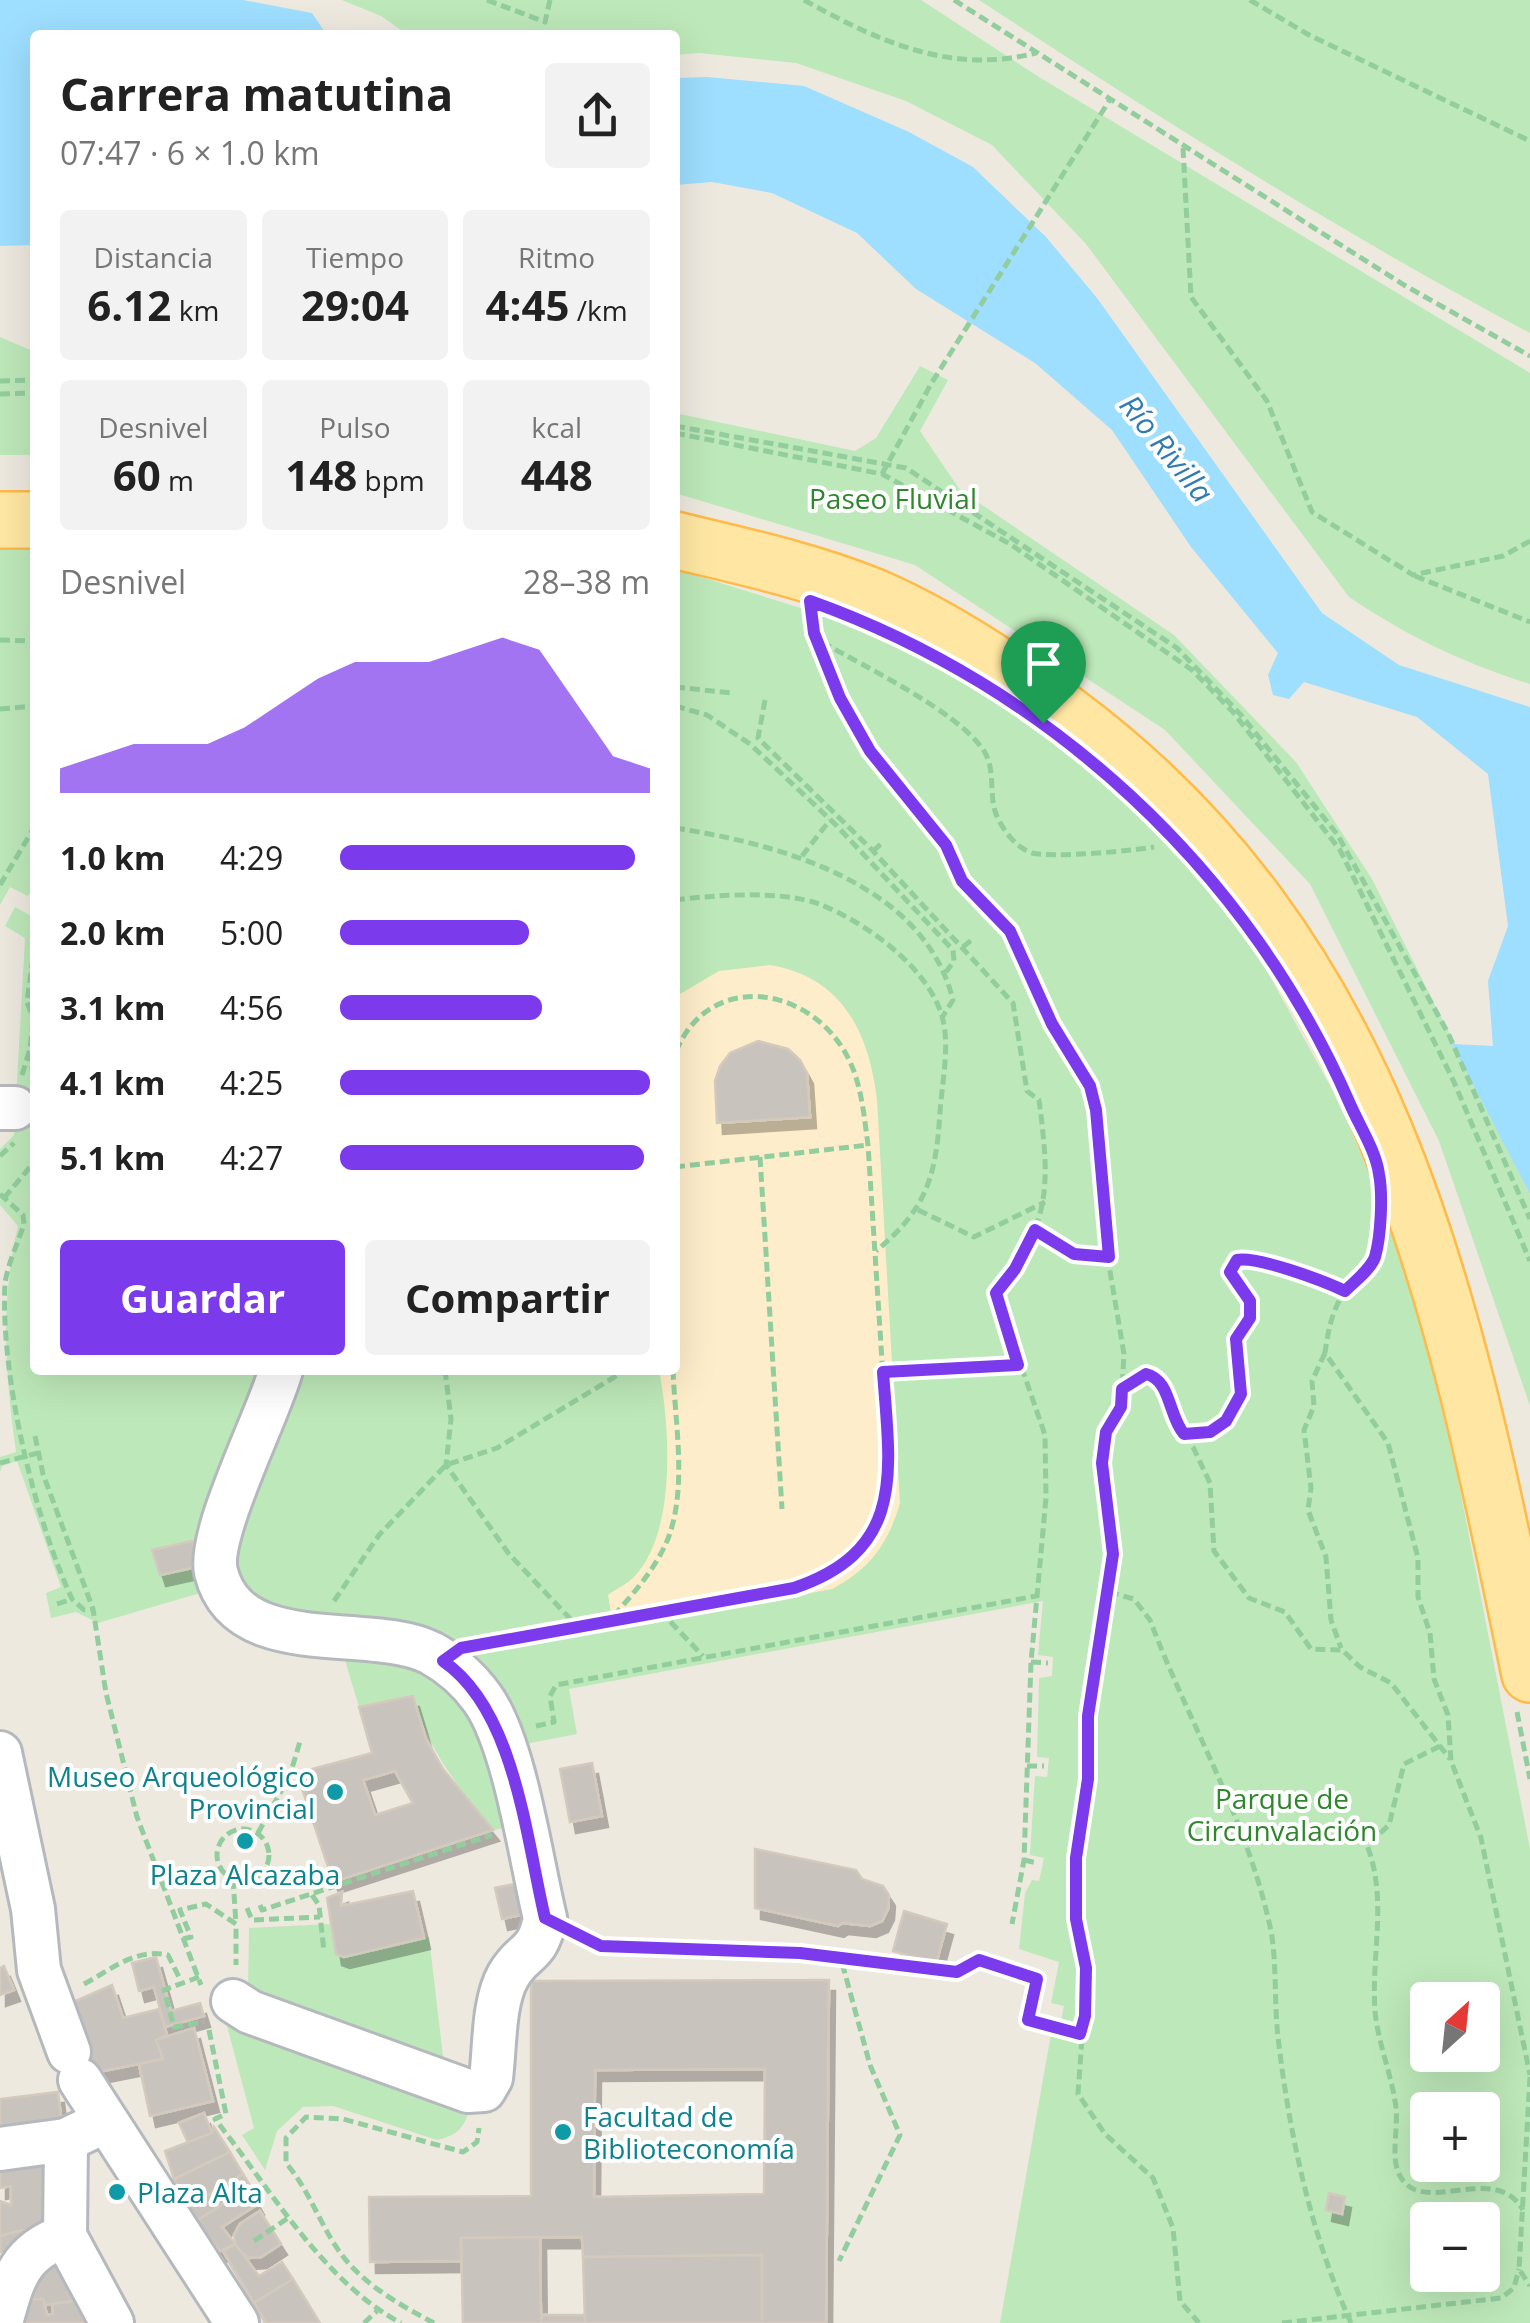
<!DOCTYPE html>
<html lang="es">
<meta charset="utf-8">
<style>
:root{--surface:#fff;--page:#f2f2f2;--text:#222;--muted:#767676;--accent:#7c3aed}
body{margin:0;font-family:"Open Sans",sans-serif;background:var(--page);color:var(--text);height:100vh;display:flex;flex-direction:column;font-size:38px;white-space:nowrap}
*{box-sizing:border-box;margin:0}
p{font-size:32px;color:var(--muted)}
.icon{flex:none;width:55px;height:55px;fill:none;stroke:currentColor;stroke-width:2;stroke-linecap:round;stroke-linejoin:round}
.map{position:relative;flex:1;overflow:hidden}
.sheet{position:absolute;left:30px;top:30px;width:650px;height:1345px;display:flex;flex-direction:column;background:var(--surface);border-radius:10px;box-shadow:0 10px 40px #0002}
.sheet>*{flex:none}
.needle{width:65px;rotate:27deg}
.controls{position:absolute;left:1410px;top:1982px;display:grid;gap:20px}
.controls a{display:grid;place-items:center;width:90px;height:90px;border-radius:10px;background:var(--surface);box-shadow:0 10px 40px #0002;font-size:50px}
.pin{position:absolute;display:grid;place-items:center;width:85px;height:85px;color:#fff;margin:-102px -42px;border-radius:50% 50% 50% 0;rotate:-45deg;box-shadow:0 0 10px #0007}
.pin .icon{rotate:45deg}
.round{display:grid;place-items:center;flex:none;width:105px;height:105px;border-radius:10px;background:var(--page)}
.head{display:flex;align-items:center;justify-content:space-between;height:170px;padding:0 30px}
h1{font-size:45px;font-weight:700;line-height:75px}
.stats{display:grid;grid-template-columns:repeat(3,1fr);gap:15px;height:170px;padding:10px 30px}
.stats div{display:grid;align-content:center;border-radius:10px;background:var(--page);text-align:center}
.stats b{font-size:42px;font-weight:700}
.stats small{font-size:28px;font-weight:400}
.stats p{font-size:28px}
.chart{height:280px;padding:20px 30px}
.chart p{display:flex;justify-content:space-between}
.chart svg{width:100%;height:180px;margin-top:10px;fill:var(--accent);opacity:.7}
.cta{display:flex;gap:20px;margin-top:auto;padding:20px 30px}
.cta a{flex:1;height:115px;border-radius:10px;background:var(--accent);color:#fff;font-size:40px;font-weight:700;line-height:115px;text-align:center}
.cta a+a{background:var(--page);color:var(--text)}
ul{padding:0 30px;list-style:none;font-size:32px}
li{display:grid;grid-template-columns:160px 120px 1fr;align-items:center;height:75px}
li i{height:25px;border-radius:12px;background:var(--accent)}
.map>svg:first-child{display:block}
</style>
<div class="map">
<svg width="1530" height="2323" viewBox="0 0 1530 2323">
<defs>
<filter id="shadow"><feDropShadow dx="6" dy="11" stdDeviation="0" flood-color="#0004"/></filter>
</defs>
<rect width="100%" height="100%" fill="#eee9df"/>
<g fill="#bde8b9" fill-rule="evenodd">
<path d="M342 0H921L1039 77 1530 373V684C1463 663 1407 636 1349 597L1086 244 992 145 906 101 796 63 699 53 675 55V35H408L381 16Z"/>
<path d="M979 0H1530V333C1341 233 1158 117 979 0Z"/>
<polygon points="0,337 35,352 35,455 0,455"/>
<polygon points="920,366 948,380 920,431 960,490 1174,635 1296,762 1372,879 1530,1194 1530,1406 1439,1141 1310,884 1165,730 915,565 675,493 675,413 855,451 876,438"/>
<polygon points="35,547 35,884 28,896 10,887 0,905 0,548"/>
<path d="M675 569 872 630 1011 710 1137 810 1246 933 1339 1102 1379 1196 1413 1293 1456 1469 1530 1849V2323H1000L1051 2034 1058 2036 1064 2006 1051 2003 1059 1962 1019 1949 1025 1893 1032 1880 1039 1881 1044 1858 1030 1855 1035 1776 1047 1777 1049 1758 1037 1757 1039 1678 1052 1676 1053 1657 1038 1655 1043 1601 569 1689 577 1734 515 1746 532 1823 493 1830C456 1783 430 1754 413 1696L359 1707 342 1650 260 1644 224 1626 207 1591 98 1623 76 1612 51 1618 46 1593 61 1587 17 1461 2 1466 0 1472V1457L16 1452C5 1372 0 1303 18 1226L0 1205V1149L14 1135 25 938 5 926 15 907 35 918V1370H675ZM1428 2000H1482V2055H1428ZM1428 2110H1482V2165H1428ZM1428 2220H1482V2275H1428Z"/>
<polygon points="330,1924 335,1952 345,1956 429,1937 444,2065 248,1991 249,1928"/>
<path d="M238 2021 471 2103C466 2125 460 2135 437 2140L333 2106 303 2107 277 2131 265 2170 242 2135 254 2128 227 2026Z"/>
</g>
<path fill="#feedca" d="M770 965C842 977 869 1032 877 1100L900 1503C888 1544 870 1569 832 1589L614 1630 608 1595C616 1589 627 1584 634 1577 677 1532 670 1426 659 1370H675V997L719 971Z"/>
<g fill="#9edeff">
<polygon points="0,0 243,0 312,13 327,35 35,35 35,245 0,246"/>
<polygon points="707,77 804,86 909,132 973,167 1046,237 1097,298 1322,613 1399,665 1530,707 1530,1194 1452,1044 1493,1046 1488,981 1508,926 1488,774 1417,717 1304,682 1289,699 1273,695 1268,675 1278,653 1191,547 1112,430 1035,363 916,289 857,233 772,193 712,182 675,185 675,78"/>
</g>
<g fill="#c8c3bd" stroke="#d3cabd" stroke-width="2.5" fill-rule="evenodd" filter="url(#shadow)">
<polygon points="758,1041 788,1049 800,1060 807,1073 810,1117 717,1123 715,1081 720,1066 730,1053"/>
<polygon points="192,1541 201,1566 160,1575 152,1550"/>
<path d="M413 1696 426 1739 443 1769 493 1830 333 1882 297 1773 372 1753 359 1707ZM395 1771 413 1803 375 1815 363 1780Z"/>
<polygon points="592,1763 602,1816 570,1822 560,1769"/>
<polygon points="755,1849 856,1870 862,1879 883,1886 889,1895 888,1909 882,1921 870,1926 842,1923 838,1926 755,1908"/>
<polygon points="528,1881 534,1912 502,1919 495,1888"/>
<polygon points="413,1891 424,1938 344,1957 336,1954 327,1898 342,1892 341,1906"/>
<polygon points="904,1911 947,1924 936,1964 893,1951"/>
<polygon points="156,1957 171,2011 200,2003 204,2016 165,2027 154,1987 139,1991 132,1963"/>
<polygon points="4,1966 14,1990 0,1995 0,1968"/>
<path d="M829 1980 826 2323H762V2255L583 2257 582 2237 461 2238V2261L370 2262 369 2197 531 2196V1981ZM765 2069 764 2194 594 2197 595 2070Z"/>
<polygon points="112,1985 123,2018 159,2009 167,2035 156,2040 163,2059 93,2073 71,2003"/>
<polygon points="194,2028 213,2101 150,2116 139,2064 163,2059 156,2040"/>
<polygon points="58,2092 63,2132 0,2143 0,2099"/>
<polygon points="204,2113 212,2133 188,2143 179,2123"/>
<polygon points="214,2127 230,2152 174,2179 165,2151 212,2133"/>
<polygon points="53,2148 53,2232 23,2230 0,2236 0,2201 11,2205 11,2186 0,2188 0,2155"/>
<polygon points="230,2152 243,2174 188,2207 174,2179"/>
<polygon points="243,2174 251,2187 196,2221 188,2207"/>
<polygon points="249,2188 258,2204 222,2227 235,2244 220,2251 196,2221"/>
<polygon points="1329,2193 1345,2197 1342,2214 1326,2210"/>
<polygon points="260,2211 281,2244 261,2257 248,2258 236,2247 234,2235 240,2224"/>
<polygon points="23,2230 36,2231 19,2257 0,2252 0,2236"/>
<polygon points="540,2237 541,2323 463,2323 461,2238"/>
<polygon points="235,2244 259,2276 282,2262 293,2279 254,2303 223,2251"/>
<polygon points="50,2252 74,2301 45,2305 43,2299 18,2300"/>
<polygon points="762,2255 762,2323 585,2323 583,2257"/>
<polygon points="293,2279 320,2323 266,2323 254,2303"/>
<polygon points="43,2299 47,2315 53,2314 52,2304 74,2301 87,2323 9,2323 18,2300"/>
<polygon points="542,2315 585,2315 585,2323 541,2323"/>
</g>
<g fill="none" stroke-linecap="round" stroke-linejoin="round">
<defs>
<g id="minor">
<polyline points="0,1108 15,1108"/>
<polyline points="0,1753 33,1909 39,1970 69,2052"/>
<path d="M233 2001 250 2012 468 2091 484 2090 491 2078C495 2047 493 2003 508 1976 524 1948 537 1958 545 1918 531 1861 515 1743 482 1698 469 1680 451 1664 431 1653 369 1622 238 1661 216 1572 207 1534 268 1416 281 1370"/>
<polyline points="80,2080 237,2323"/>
<polyline points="66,2140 65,2236 112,2323"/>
<polyline points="0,2149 66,2140 91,2128"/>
<path d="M1 2323C13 2279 19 2252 65 2236"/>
</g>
<g id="major">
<polyline points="0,520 35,520"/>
<path d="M675 540C741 556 811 571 874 597 941 626 1006 669 1064 712 1387 951 1454 1305 1530 1674"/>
</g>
</defs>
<use href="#minor" stroke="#b5b9be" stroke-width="48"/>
<use href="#major" stroke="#ffba47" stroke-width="60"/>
<g stroke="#92cd9d" stroke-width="5" stroke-dasharray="10 5" stroke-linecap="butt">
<polyline points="487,0 545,22 550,0"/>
<path d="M804 0C878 41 950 75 1036 53"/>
<polyline points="954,0 1404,285 1530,356"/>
<polyline points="1250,0 1309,35 1530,141"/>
<polyline points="1183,148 1191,297 1267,401 1312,512 1413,575 1503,556 1530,541"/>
<polyline points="0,381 35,380"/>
<polyline points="0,394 35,393"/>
<polyline points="675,426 906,468 1177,648 1241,715 1337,834 1448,1033 1530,1219"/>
<polyline points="675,433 882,474 1010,544 1192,670 1233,712 1340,850 1454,1082 1530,1261"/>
<polyline points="882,474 931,384 1109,101"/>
<polyline points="1415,576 1530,622"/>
<polyline points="812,619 840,698 870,751 946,845 962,881 1010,931 1052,1025 1089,1086 1097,1110 1103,1230 1124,1354 1121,1407 1106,1432 1102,1463 1105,1517 1113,1554 1088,1715 1088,1779 1076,1857 1076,1919 1087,1968 1078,2094 1105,2134 1153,2178 1173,2228 1180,2301 1199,2323"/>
<polyline points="0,640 35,641"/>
<path d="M822 642C865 667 953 709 982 748 997 768 988 793 996 814 1002 829 1016 848 1032 853 1049 858 1134 851 1154 847"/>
<polyline points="675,687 732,693"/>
<path d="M765 700 758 738 873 851 1013 1003 1027 1091 1039 1100C1050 1185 1052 1222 996 1293L1045 1435 1046 1498 1031 1662 1024 1860 1012 1924"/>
<polyline points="675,706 707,715 750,744 836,825 953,950 954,961 946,972"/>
<polyline points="0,709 35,706"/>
<path d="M675 828C779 844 924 883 953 1000L943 1016"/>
<polyline points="873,851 883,842"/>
<polyline points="802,856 830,820"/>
<polyline points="0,885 35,826"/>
<path d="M675 900C715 895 781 890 819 904 865 922 925 965 941 1013 951 1041 942 1083 940 1112 936 1176 927 1209 876 1251"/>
<polyline points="963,947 974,938"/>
<polyline points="31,1012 27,1002 35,942"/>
<polyline points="22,1075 30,1049"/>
<polyline points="33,1076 30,1049 35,1005"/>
<polyline points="0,1156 14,1143"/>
<polyline points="760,1157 782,1509"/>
<polyline points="675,1167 868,1145"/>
<path d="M0 1194 23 1215 24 1224C18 1243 8 1263 5 1283 0 1374 34 1517 72 1599L84 1610 93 1609 106 1693 137 1817 201 1985"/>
<polyline points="4,1198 35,1161"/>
<polyline points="918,1210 974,1237 1045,1202"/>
<polyline points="1035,1230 1074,1254 1109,1257"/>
<path d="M1377 1238C1373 1270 1361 1268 1345 1291 1332 1310 1328 1331 1325 1353L1388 1443 1418 1558V1597L1430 1633 1434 1679 1448 1715 1451 1761 1481 1838 1530 2075"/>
<polyline points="1325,1353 1312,1381 1314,1406 1304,1430 1311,1488 1308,1510 1326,1557 1331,1620 1341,1648"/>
<polyline points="445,1370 451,1419 446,1465 509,1554 577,1626"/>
<path d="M673 1370C675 1423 687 1485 669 1536 657 1568 632 1595 610 1620 653 1613 696 1605 738 1598 835 1581 886 1566 888 1454L868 1145C864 1115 861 1080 846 1054 807 984 707 971 675 1054"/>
<polyline points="883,1372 1018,1365"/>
<polyline points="1122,1389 1146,1374 1156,1376 1165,1387 1173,1420 1193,1447 1210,1483 1214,1551 1249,1598 1285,1612 1311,1649 1342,1650 1360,1667 1391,1683 1450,1759"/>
<path d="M1187 1434 1210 1432 1226 1421 1241 1395 1236 1339 1250 1318V1301L1230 1272 1237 1260C1259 1257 1323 1281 1345 1291"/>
<polyline points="35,1436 43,1474 93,1609"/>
<polyline points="0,1463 38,1453"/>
<path d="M1109 1592 1134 1599 1150 1620C1189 1724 1248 1820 1271 1931 1277 1965 1274 2002 1278 2037 1289 2133 1311 2235 1351 2323"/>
<polyline points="334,1601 379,1535 446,1465 497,1448 626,1370"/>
<polyline points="57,1604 72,1599"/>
<polyline points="660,1611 703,1656"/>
<polyline points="481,1644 610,1620"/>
<polyline points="1031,1662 1048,1663"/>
<polyline points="1517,1712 1530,1779"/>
<polyline points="536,1726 554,1722 550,1696 556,1685 1036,1596"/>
<path d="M1440 1746 1404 1764 1389 1825 1367 1845C1388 1900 1371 1954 1375 2011 1378 2044 1392 2075 1396 2108 1398 2127 1392 2151 1397 2169 1415 2224 1494 2158 1523 2210"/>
<polyline points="1027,1766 1044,1766"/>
<circle cx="243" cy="1855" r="26"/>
<polyline points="258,1833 290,1775 301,1738"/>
<polyline points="1024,1860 1037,1863"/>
<polyline points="233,1879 236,1924"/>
<polyline points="312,1895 319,1905 324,1952"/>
<polyline points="260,1905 262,1910 492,1835"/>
<polyline points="247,1908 252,1920 320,1917"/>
<polyline points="579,1935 601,1946 800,1953 841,1959 870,2065 900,2135 839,2261"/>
<polyline points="183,1939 191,1937 180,1910 206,1904 236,1924 236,1965"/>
<polyline points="841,1959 867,1958 957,1971 979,1960 1037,1979 1027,2020 1080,2034"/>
<polyline points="199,1977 164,1990 174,2027 204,2022"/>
<path d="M84 1984C112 1969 136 1948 168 1955L180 1979"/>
<path d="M209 2030 226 2114 215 2119C269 2187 323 2282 401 2323"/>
<polyline points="1530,2077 1519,2269 1530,2286"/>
<polyline points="254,2241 291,2216"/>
<polyline points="364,2323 377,2311"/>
<path d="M434 2323C398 2304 357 2281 335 2245 317 2217 308 2189 286 2163V2138L306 2117 343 2119 463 2152 477 2142 479 2128"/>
<polyline points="1282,2323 1501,2298 1514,2288 1519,2269"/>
</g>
<use href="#minor" stroke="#fff" stroke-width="42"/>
<use href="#major" stroke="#ffe7a3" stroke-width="55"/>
</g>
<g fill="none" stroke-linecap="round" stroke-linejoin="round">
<defs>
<path id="route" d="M810 601C1049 686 1249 871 1350 1104 1359 1125 1376 1151 1379 1174 1383 1195 1381 1236 1375 1257 1371 1269 1354 1282 1345 1291 1324 1281 1258 1256 1237 1260L1230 1272 1250 1301V1318L1236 1339 1241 1394 1226 1421 1210 1432 1184 1434C1168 1415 1171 1380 1146 1374L1122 1389 1121 1407 1106 1432 1102 1463 1113 1554 1088 1716V1779L1076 1858V1919L1086 1968 1085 2016 1080 2034 1028 2020 1037 1979 979 1960 957 1972 800 1953 601 1946 545 1918C526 1838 515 1710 443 1661L461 1648 794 1588C907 1550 890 1470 883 1372L1018 1365 996 1293 1015 1269 1035 1230 1074 1254 1109 1257 1096 1110 1090 1086 1052 1024 1010 931 962 881 946 845 870 751 840 698 814 633Z"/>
</defs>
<use href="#route" stroke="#fff" stroke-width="20"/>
<use href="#route" stroke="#7c3aed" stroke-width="12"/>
</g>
<g fill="#0f9aa8" stroke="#fff" stroke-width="4">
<circle cx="335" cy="1792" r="10"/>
<circle cx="245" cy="1841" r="10"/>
<circle cx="563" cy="2132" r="10"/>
<circle cx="117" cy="2192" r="10"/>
</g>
<g text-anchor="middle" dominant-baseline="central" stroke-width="8" stroke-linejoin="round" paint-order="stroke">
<g font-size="28" fill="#2f872c" stroke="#fff">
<text x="893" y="498">Paseo Fluvial</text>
<text x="1282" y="1798">Parque de<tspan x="1282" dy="32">Circunvalación</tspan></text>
</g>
<g font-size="28" fill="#0d838f" stroke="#fff" text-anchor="start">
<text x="315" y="1776" text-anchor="end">Museo Arqueológico<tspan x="315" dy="32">Provincial</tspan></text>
<text x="245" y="1874" text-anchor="middle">Plaza Alcazaba</text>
<text x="583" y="2116">Facultad de<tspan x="583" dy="32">Biblioteconomía</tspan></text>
<text x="137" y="2192">Plaza Alta</text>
</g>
<g font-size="30" font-style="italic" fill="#307bb2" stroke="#fff">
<text transform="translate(1167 448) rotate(51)">Río Rivilla</text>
</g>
</g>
</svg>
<div class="controls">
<a><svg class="needle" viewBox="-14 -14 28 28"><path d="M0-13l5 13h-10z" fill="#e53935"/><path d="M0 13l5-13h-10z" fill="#767676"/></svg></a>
<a>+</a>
<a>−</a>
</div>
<div class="pin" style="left:1043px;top:723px;background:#1e9e55"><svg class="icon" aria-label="arrive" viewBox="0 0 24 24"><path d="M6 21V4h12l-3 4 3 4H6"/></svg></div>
<section class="sheet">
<div class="head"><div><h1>Carrera matutina</h1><p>07:47 · 6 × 1.0 km</p></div><a class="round"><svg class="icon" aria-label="share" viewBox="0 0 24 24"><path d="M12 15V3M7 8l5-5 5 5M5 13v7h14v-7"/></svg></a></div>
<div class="stats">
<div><p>Distancia</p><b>6.12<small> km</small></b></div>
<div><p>Tiempo</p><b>29:04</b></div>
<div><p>Ritmo</p><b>4:45<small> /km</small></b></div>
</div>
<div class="stats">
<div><p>Desnivel</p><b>60<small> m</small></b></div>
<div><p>Pulso</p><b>148<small> bpm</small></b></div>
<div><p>kcal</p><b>448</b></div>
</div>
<div class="chart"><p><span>Desnivel</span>28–38 m</p>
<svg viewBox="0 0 160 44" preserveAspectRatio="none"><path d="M0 44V38L10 35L20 32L30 32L40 32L50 28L60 22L70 16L80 12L90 12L100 12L110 9L120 6L130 9L140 22L150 35L160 38V44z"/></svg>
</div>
<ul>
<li><b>1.0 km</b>4:29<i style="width:95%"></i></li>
<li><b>2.0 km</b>5:00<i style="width:61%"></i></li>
<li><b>3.1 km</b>4:56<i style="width:65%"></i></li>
<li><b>4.1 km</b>4:25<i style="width:100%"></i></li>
<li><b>5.1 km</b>4:27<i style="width:98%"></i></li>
</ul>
<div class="cta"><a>Guardar</a><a>Compartir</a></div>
</section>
</div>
